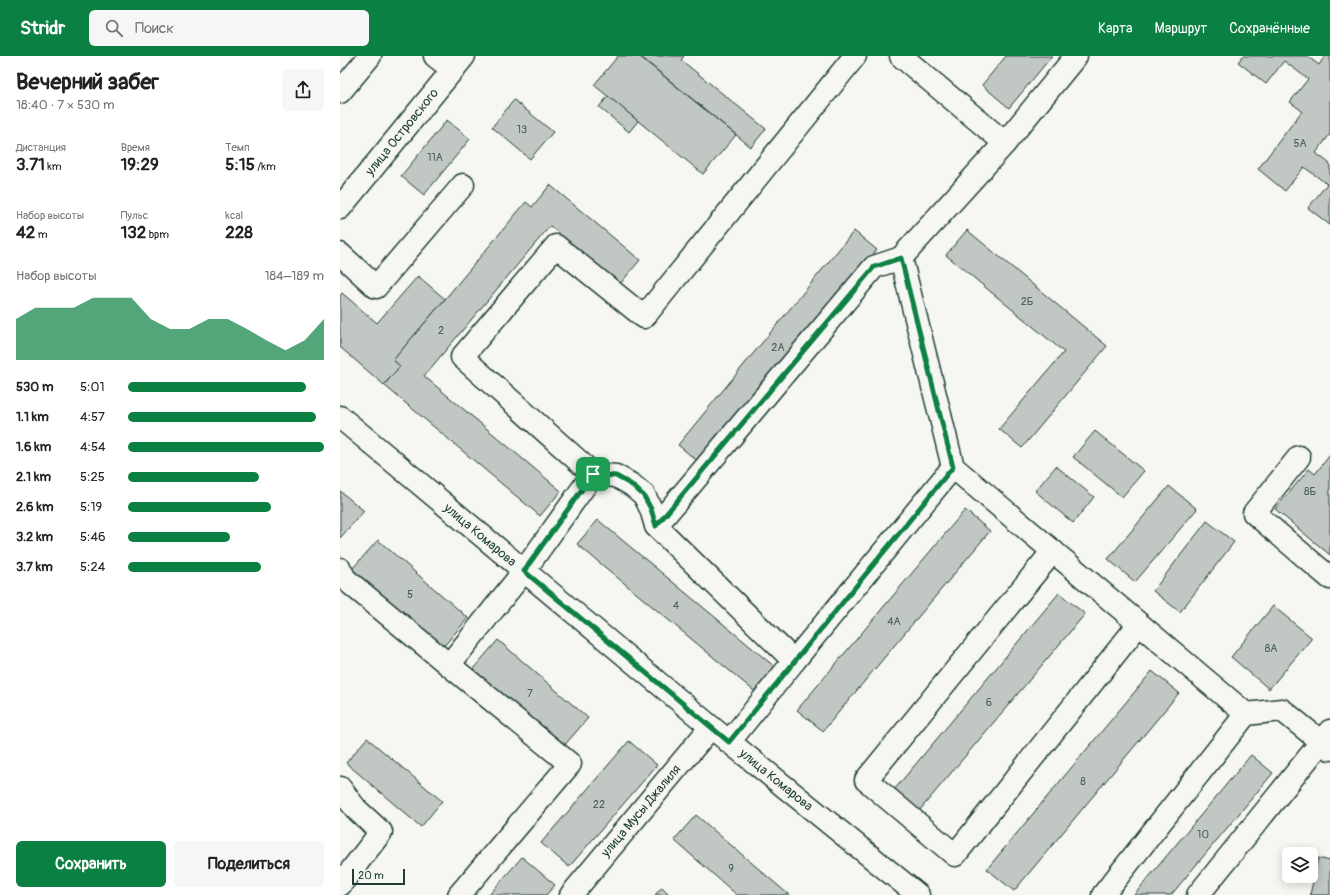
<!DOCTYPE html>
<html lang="ru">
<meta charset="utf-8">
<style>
:root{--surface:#fff;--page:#f6f6f6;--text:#222;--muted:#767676;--accent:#0b8043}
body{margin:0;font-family:Pangolin,sans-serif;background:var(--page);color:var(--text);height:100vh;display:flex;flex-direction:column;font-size:15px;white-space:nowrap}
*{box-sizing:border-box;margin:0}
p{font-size:13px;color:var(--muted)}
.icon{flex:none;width:22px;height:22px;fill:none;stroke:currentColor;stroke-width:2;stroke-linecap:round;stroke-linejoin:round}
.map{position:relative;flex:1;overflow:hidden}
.details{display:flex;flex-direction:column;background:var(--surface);width:340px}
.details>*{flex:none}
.tools{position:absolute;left:942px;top:791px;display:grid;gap:8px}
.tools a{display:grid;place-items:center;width:36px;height:36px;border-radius:6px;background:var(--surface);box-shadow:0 2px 10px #0003;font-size:20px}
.scale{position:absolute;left:12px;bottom:10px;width:53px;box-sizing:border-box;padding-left:4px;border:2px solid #1f3d34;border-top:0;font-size:11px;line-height:14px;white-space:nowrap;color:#1f3d34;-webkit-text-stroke:3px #f6f6f2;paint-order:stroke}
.pin{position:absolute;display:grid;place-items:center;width:34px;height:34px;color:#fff;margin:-17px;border-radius:8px;box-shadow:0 2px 6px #0006}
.round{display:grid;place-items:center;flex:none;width:42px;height:42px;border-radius:6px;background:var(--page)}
.summary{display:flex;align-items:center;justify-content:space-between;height:68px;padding:0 16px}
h1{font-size:22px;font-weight:700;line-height:30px}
.metrics{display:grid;grid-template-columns:repeat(3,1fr);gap:6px;height:68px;padding:4px 16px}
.metrics div{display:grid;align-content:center}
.metrics b{font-size:17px;font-weight:700}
.metrics small{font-size:11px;font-weight:400}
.metrics p{font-size:11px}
.chart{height:112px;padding:8px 16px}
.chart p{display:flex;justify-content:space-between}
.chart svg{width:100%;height:72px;margin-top:4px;fill:var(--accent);opacity:.7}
.button{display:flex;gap:8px;margin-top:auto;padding:8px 16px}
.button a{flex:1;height:46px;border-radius:6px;background:var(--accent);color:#fff;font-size:16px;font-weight:700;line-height:46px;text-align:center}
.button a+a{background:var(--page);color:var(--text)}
ul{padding:0 16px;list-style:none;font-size:13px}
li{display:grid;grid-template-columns:64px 48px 1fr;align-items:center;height:30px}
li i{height:10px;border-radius:5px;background:var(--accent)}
header{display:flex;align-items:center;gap:24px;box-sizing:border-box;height:56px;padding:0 20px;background:var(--accent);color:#fff}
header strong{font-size:19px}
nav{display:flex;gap:22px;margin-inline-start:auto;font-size:14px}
.search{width:280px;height:36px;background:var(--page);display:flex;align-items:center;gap:10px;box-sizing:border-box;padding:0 14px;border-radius:6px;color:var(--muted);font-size:15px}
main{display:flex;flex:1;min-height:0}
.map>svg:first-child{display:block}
</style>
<header>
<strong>Stridr</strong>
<div class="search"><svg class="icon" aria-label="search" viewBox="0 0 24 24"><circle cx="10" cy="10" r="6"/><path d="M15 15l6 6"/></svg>Поиск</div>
<nav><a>Карта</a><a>Маршрут</a><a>Сохранённые</a></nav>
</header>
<main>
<section class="details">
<div class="summary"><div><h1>Вечерний забег</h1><p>18:40 · 7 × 530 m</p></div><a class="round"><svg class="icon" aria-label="share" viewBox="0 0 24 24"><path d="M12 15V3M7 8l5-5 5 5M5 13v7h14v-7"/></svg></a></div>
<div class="metrics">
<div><p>Дистанция</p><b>3.71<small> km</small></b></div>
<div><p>Время</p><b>19:29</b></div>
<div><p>Темп</p><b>5:15<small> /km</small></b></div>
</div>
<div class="metrics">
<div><p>Набор высоты</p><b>42<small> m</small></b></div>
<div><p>Пульс</p><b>132<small> bpm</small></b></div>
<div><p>kcal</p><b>228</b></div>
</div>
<div class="chart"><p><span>Набор высоты</span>184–189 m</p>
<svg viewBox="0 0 160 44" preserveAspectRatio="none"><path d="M0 44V19L10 12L20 12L30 12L40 6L50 6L60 6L70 19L80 25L90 25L100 19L110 19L120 25L130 32L140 38L150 32L160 19V44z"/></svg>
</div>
<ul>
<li><b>530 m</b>5:01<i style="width:91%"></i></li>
<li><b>1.1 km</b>4:57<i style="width:96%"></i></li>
<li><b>1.6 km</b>4:54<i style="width:100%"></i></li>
<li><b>2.1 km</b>5:25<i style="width:67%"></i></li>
<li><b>2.6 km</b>5:19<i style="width:73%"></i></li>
<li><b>3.2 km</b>5:46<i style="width:52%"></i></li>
<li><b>3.7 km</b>5:24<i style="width:68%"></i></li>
</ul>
<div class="button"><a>Сохранить</a><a>Поделиться</a></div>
</section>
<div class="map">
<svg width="990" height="839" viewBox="0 0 990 839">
<rect width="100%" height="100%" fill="#f6f6f2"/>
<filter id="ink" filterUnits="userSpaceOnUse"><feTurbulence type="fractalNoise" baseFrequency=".025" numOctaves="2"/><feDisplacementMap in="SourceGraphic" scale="8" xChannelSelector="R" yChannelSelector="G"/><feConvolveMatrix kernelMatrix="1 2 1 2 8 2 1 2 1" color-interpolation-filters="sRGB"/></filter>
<g filter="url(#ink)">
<g fill="#c1c8c3" stroke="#1f3d34">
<polygon points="278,0 299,0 396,79 363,118 254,29"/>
<polygon points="302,0 344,0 341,4 426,73 411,91 301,1"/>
<polygon points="666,0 712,0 669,52 642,29"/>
<polygon points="903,0 967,0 979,9 985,0 990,0 990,78 976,97 990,108 990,169 968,152 987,128 964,111 945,135 918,113 962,55 950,46 968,23 944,5 926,28 898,6"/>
<polygon points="268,40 298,65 289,76 259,51"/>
<polygon points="174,44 213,76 190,103 152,71"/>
<polygon points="107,64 130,83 84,139 61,120"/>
<polygon points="210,129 300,204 280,228 210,170 84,320 221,435 200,460 44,329 60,310 53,304 105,243 186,146 192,151"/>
<polygon points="627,174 767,290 682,392 659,373 724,296 606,199"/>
<polygon points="514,175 537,194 361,408 338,389"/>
<polygon points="78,220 105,243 53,304 60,310 44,329 0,291 0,240 2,237 37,267"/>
<polygon points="755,375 804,415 782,441 733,401"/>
<polygon points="990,399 990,499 935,453 969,413 975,418"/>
<polygon points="716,410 754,441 733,467 695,435"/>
<polygon points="829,430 857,453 795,526 768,503"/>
<polygon points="0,435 24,455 0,482"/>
<polygon points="625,454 650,475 483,675 457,654"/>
<polygon points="258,464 435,611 414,635 237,488"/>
<polygon points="867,465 894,486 840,556 813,535"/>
<polygon points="38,484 128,562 103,591 12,513"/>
<polygon points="719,537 745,558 579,755 554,734"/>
<polygon points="933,550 972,582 929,633 891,601"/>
<polygon points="158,584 248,662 223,691 133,613"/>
<polygon points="812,615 839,637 674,835 647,813"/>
<polygon points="27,682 102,745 81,771 6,707"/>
<polygon points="289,685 317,709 229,811 201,787"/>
<polygon points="911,699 933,717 831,839 794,839"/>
<polygon points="356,759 449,839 397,839 334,784"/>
<polygon points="182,801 215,829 206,839 149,839"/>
<polygon points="978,802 990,805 990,839 970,839"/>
<polygon points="322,831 330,839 315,839"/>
</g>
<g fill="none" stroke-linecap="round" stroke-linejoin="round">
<defs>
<g id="minor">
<polyline points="95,0 113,14"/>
<polyline points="561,0 665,87 736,0"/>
<polyline points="0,36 30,0"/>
<polyline points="665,87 561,202 613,411 906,658"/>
<polyline points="0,198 36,231 123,129"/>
<polyline points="0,361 371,671 578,839"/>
<polyline points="959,401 914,457 990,522"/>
<polyline points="253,418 276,420 292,429 304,439 311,453 316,470"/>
<polyline points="713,495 526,724 615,799 799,568"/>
<polyline points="0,513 5,523 109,609"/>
<polyline points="454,605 613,411"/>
<polyline points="389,686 454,605 316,470 534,211 561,202"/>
<polyline points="0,732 16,753 41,776 0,829"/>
<polyline points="119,839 230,708 109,609 184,515 253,418 122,301 216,190 304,261 515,0"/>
<polyline points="231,839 371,671"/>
<polyline points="763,839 906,658 942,654 990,693"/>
<polyline points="858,839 990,675"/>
</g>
<polyline id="major" points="0,152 124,0"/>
</defs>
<use href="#minor" stroke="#1f3d34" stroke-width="25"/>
<use href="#major" stroke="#1f3d34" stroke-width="25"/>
<use href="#minor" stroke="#f6f6f2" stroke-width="22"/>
<use href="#major" stroke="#f6f6f2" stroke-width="22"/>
</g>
</g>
<g fill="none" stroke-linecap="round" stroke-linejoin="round" filter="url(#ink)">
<defs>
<polygon id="route" points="561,202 613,411 389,686 184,515 253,418 276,420 292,429 304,440 311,453 316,470 534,211"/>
</defs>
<use href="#route" stroke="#fff" stroke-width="8"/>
<use href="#route" stroke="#0b8043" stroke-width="5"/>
</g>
<g text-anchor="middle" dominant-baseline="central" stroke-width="3" stroke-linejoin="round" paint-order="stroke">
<g font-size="11" fill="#486058">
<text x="182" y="73">13</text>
<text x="960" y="87">5А</text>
<text x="95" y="101">11А</text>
<text x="687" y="245">2Б</text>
<text x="101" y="274">2</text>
<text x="438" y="291">2А</text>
<text x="970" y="435">8Б</text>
<text x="70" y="538">5</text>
<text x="336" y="549">4</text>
<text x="554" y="565">4А</text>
<text x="931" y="592">8А</text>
<text x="190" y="637">7</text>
<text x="649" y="646">6</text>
<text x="743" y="725">8</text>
<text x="259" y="748">22</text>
<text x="863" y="778">10</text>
<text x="391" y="812">9</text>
</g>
<g font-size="13" fill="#1f3d34" stroke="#f6f6f2">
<text transform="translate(62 76) rotate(-51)">улица Островского</text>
<text transform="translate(140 479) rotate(40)">улица Комарова</text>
<text transform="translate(436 724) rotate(39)">улица Комарова</text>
<text transform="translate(301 755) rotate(-50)">улица Мусы Джалиля</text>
</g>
</g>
</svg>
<div class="tools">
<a><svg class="icon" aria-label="layers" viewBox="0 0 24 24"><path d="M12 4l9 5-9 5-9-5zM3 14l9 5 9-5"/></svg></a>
</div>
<div class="scale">20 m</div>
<div class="pin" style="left:253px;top:418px;background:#1e9e55"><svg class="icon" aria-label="arrive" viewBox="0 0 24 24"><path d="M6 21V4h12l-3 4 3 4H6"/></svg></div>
</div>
</main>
